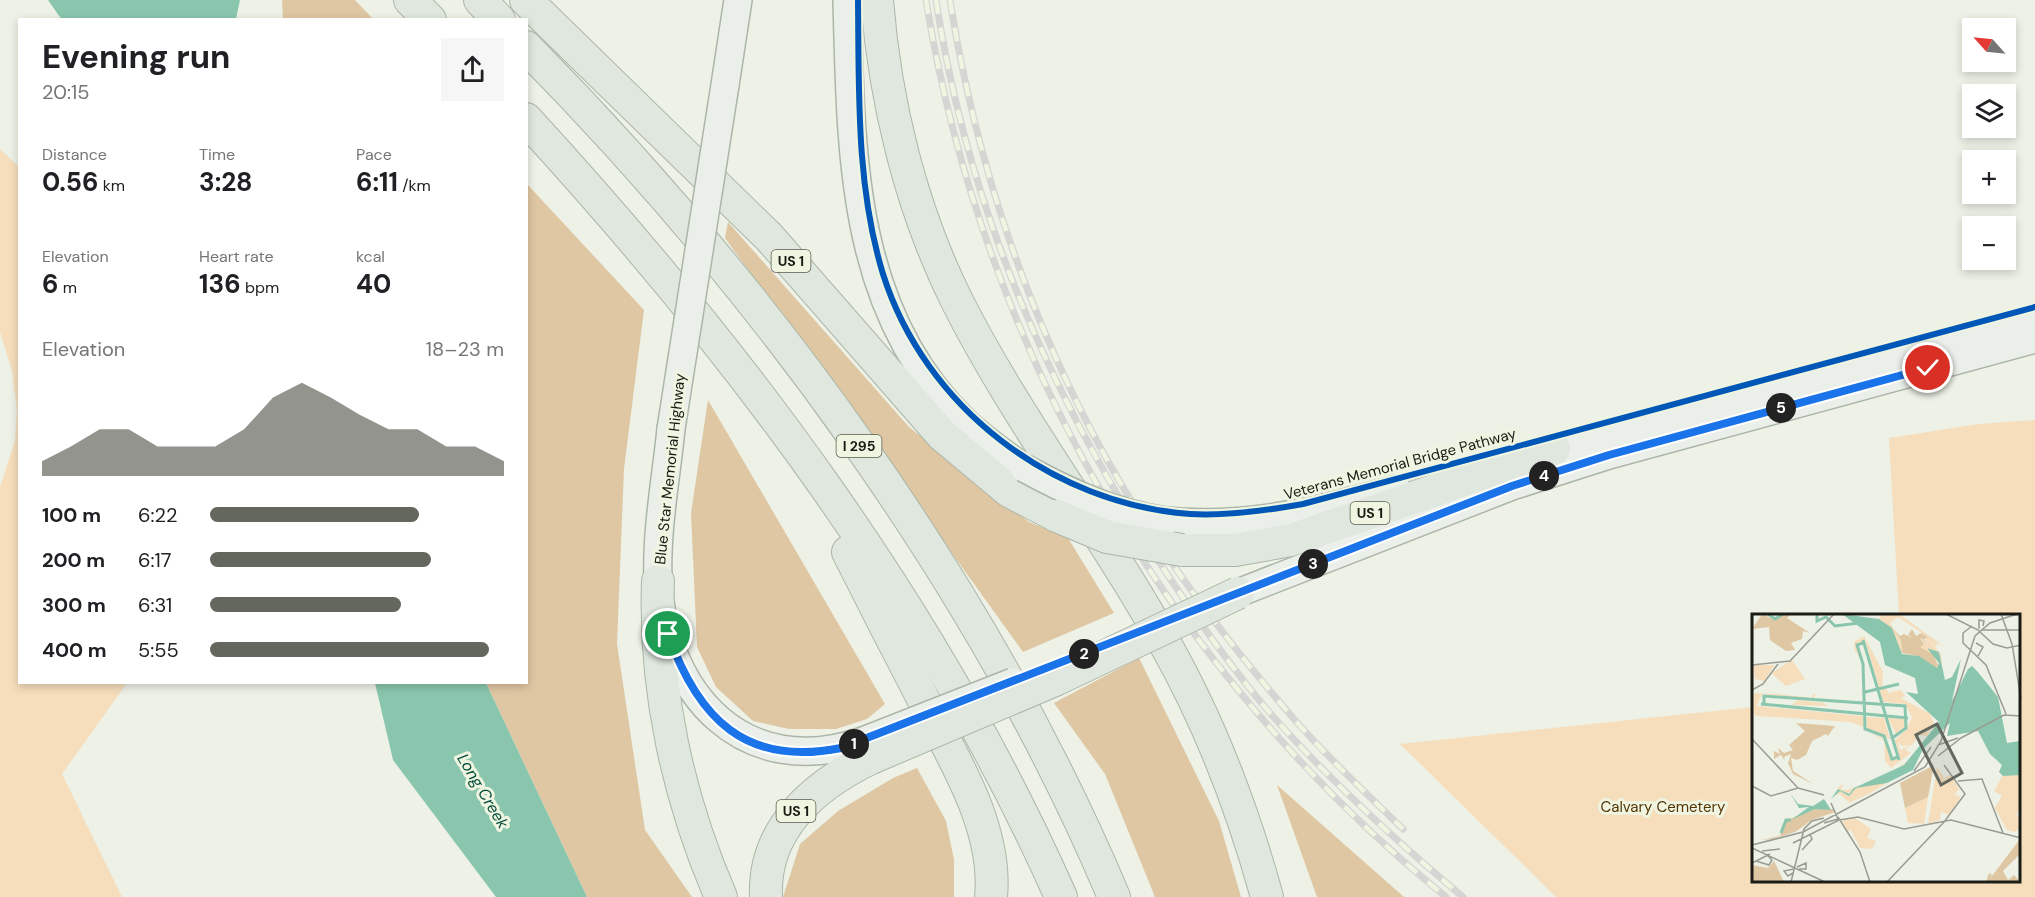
<!DOCTYPE html>
<meta charset="utf-8">
<style>
:root{--surface:#fff;--page:#f6f6f6;--text:#202124;--muted:#757577;--accent:#64675e}
body{margin:0;font-family:"DM Sans",sans-serif;background:var(--page);color:var(--text);height:100vh;display:flex;flex-direction:column;font-size:22px;white-space:nowrap}
*{box-sizing:border-box;margin:0}
p{font-size:20px;color:var(--muted)}
.icon{flex:none;width:33px;height:33px;fill:none;stroke:currentColor;stroke-width:2;stroke-linecap:round;stroke-linejoin:round}
.map{position:relative;flex:1;overflow:hidden}
.details{position:absolute;left:18px;top:18px;width:510px;height:666px;display:flex;flex-direction:column;background:var(--surface);border-radius:0px;box-shadow:0 3px 9px #0003}
.details>*{flex:none}
.needle{width:39px;rotate:297deg}
.buttons{position:absolute;left:1962px;top:18px;display:grid;gap:12px}
.buttons a{display:grid;place-items:center;width:54px;height:54px;border-radius:0px;background:var(--surface);box-shadow:0 3px 9px #0003;font-size:30px}
.pin{position:absolute;display:grid;place-items:center;width:51px;height:51px;color:#fff;margin:-26px;border:3px solid #fff;border-radius:50%;box-shadow:0 2px 6px #0007}
.km{position:absolute;width:30px;height:30px;margin:-15px;border-radius:50%;background:#222;color:#fff;font-size:16px;line-height:30px;text-align:center}
.round{display:grid;place-items:center;flex:none;width:63px;height:63px;border-radius:0px;background:var(--page)}
.summary{display:flex;align-items:center;justify-content:space-between;height:102px;padding:0 24px}
h1{font-size:33px;font-weight:700;line-height:45px}
.stats{display:grid;grid-template-columns:repeat(3,1fr);gap:9px;height:102px;padding:6px 24px}
.stats div{display:grid;align-content:center}
.stats b{font-size:26px;font-weight:700}
.stats small{font-size:16px;font-weight:400}
.stats p{font-size:16px}
.chart{height:168px;padding:12px 24px}
.chart p{display:flex;justify-content:space-between}
.chart svg{width:100%;height:108px;margin-top:6px;fill:var(--accent);opacity:.7}
ul{padding:0 24px;list-style:none;font-size:20px}
li{display:grid;grid-template-columns:96px 72px 1fr;align-items:center;height:45px}
li i{height:15px;border-radius:8px;background:var(--accent)}
.map>svg:first-child{display:block}
</style>
<div class="map">
<svg width="2035" height="897" viewBox="0 0 2035 897">
<rect width="100%" height="100%" fill="#edf1e6"/>
<g fill="#f6debc">
<polygon points="0,149 20,168 20,682 127,683 62,774 122,897 0,897 0,487 15,441 17,410 12,371 0,332"/>
<polygon points="2035,420 2035,897 1556,897 1400,744 1753,707 1753,880 2018,880 2018,615 1899,615 1889,438 1979,424"/>
</g>
<g fill="#e0c7a3">
<polygon points="282,0 355,0 373,19 283,19"/>
<polygon points="527,184 644,310 624,469 617,644 645,830 692,897 587,897 486,683 526,682"/>
<polygon points="728,222 909,427 1029,522 1068,538 1114,613 1023,652 725,238"/>
<polygon points="708,400 885,704 867,719 836,729 789,729 753,721 716,687 697,647 691,513"/>
<polygon points="1139,658 1219,821 1241,897 1155,897 1105,774 1054,703"/>
<polygon points="917,768 946,821 954,860 954,897 783,897 800,844 838,811 893,778"/>
<polygon points="1277,785 1404,897 1317,897"/>
</g>
<g fill="#8ac6ae">
<polygon points="48,0 240,0 236,19 62,20"/>
<polygon points="375,683 486,683 587,897 496,897 393,760"/>
</g>
<g fill="none" stroke-linecap="round" stroke-linejoin="round">
<defs>
<g id="primary">
<path d="M847 0C851 147 849 309 963 420 981 438 1003 453 1024 468"/>
<polyline points="725,85 738,0"/>
<path d="M671 429C666 479 656 530 658 580 664 695 745 782 863 741"/>
<polyline points="1533,454 2035,318"/>
<path d="M1166 521C1246 529 1320 510 1397 489"/>
<polyline points="1238,593 1512,486 1609,455 2035,339"/>
</g>
<g id="highway">
<polyline points="410,0 430,20"/>
<polyline points="480,0 499,20"/>
<polyline points="526,0 769,237 942,435 1009,491 1057,516"/>
<path d="M877 0C885 102 911 209 957 301 1026 438 1126 559 1193 697 1224 761 1248 828 1267 897"/>
<path d="M526 47C763 287 983 586 1114 897"/>
<path d="M526 119C739 351 933 608 1061 897"/>
<polyline points="1182,550 1235,550 1291,540 1554,449"/>
<path d="M848 552C871 598 895 645 919 691 950 753 998 825 991 897"/>
<path d="M658 581C654 689 678 798 721 897"/>
<path d="M766 897C763 828 815 785 871 758"/>
</g>
</defs>
<use href="#primary" stroke="#abb6a8" stroke-width="30"/>
<use href="#highway" stroke="#abb6a8" stroke-width="34"/>
<use href="#primary" stroke="#eaf0e9" stroke-width="27"/>
<use href="#highway" stroke="#dfe7de" stroke-width="32"/>
<defs>
<g id="rail">
<path d="M926 0C982 349 1171 675 1446 897"/>
<path d="M936 0C968 211 1053 403 1171 580 1202 626 1234 671 1270 713 1329 780 1395 840 1463 897"/>
<path d="M950 0C975 159 1027 315 1105 456 1157 550 1224 638 1294 719 1328 758 1366 793 1403 829"/>
</g>
</defs>
<use href="#rail" stroke="#d5d6d3" stroke-width="7"/>
<use href="#rail" stroke="#eff5e1" stroke-width="4.5" stroke-dasharray="14" stroke-linecap="butt"/>
<defs>
<g id="primary-bridge">
<polyline points="671,429 725,85"/>
<path d="M1024 468C1070 493 1114 513 1166 521"/>
<polyline points="863,741 1013,682"/>
</g>
<g id="highway-bridge">
<polyline points="1057,516 1107,537 1182,550"/>
<polyline points="871,758 1057,679 1238,593"/>
</g>
</defs>
<use href="#primary-bridge" stroke="#abb6a8" stroke-width="30" stroke-linecap="butt"/>
<use href="#highway-bridge" stroke="#abb6a8" stroke-width="34" stroke-linecap="butt"/>
<use href="#primary-bridge" stroke="#eaf0e9" stroke-width="27"/>
<use href="#highway-bridge" stroke="#dfe7de" stroke-width="32"/>
<defs>
<path id="cycleway" d="M858 0C859 91 856 186 883 274 925 407 1052 504 1190 514 1228 516 1265 511 1303 504L2035 307"/>
</defs>
<use href="#cycleway" stroke="#eff5e1" stroke-width="10"/>
<use href="#cycleway" stroke="#0057b8" stroke-width="6"/>
</g>
<g fill="none" stroke-linecap="round" stroke-linejoin="round">
<defs>
<path id="route" d="M668 634C698 719 746 767 841 748L1512 486 1609 455 1928 368"/>
</defs>
<use href="#route" stroke="#fff" stroke-width="12"/>
<use href="#route" stroke="#1a73e8" stroke-width="8"/>
</g>
<g text-anchor="middle" dominant-baseline="central" stroke-width="6" stroke-linejoin="round" paint-order="stroke">
<g fill="#eff5e1" stroke="#5a5d52" stroke-width="1.5">
<rect x="771.5" y="250" width="39" height="22" rx="4.5"/>
<rect x="836.5" y="435" width="45" height="22" rx="4.5"/>
<rect x="1350.5" y="502" width="39" height="22" rx="4.5"/>
<rect x="776.5" y="800" width="39" height="22" rx="4.5"/>
</g>
<g font-size="14" font-weight="bold" fill="#1a1c15">
<text x="791" y="261">US 1</text>
<text x="859" y="446">I 295</text>
<text x="1370" y="513">US 1</text>
<text x="796" y="811">US 1</text>
</g>
<g font-size="15" fill="#1a1c15" stroke="#eff5e1">
<text transform="translate(1400 464) rotate(-15)">Veterans Memorial Bridge Pathway</text>
<text transform="translate(670 469) rotate(-84)">Blue Star Memorial Highway</text>
</g>
<g font-size="15" fill="#553505" stroke="#eff5e1">
<text x="1663" y="807">Calvary Cemetery</text>
</g>
<g font-size="16" font-style="italic" fill="#044e3b" stroke="#eff5e1">
<text transform="translate(483 791) rotate(59)">Long Creek</text>
</g>
</g>
<g transform="translate(1752 614)">
<rect width="268" height="268" fill="#edf1e6"/>
<path d="M130 0H147L193 33 185 29 184 33 177 26 189 40 191 64 155 51 138 15 126 5ZM146 3 176 23H173L175 31 168 24 151 27 152 38 172 29 168 34 181 40 187 50 183 54 167 42 150 40 149 26 138 9ZM112 22 131 58 130 72 127 73 113 26 104 31 109 45 103 37 102 28ZM40 46 53 65 34 72 19 59ZM0 51H23L12 67 3 65ZM134 73 136 79 149 76 153 82 149 84 178 100 182 109 175 122 167 121 160 131 150 132 146 128 148 136 159 131 154 136 159 139 139 154 133 147 132 126 119 119 132 124 140 146 148 145 143 126 155 115 160 103 153 90 131 88 128 76ZM0 79 3 80V79L25 80 60 84V81L64 79 61 86 10 80 5 92 111 102 112 113 98 108 6 102 0 100ZM46 86 72 89 75 92 39 91ZM114 103 132 104 138 125 115 115ZM136 104 153 105V114L145 122ZM235 134 268 151V191L265 200 268 213 263 218 255 216 243 194 250 182 242 177 251 161 247 158 250 151ZM166 139 133 170 117 180 97 189 88 180 83 181 88 177 97 182 104 174 138 165 106 172 95 180 85 174 91 170 89 176H95L112 170 142 157ZM185 153 192 164 198 161 207 175 203 180 209 183 197 201 189 198 188 206 176 210ZM176 183 172 210 156 209 153 194ZM103 204 119 215 115 224 124 227 120 235 108 234 99 216 96 218 90 206Z" fill="#f6debc" fill-rule="evenodd"/>
<path d="M10 0 23 6 32 0H40L35 4 58 19 51 17 50 25 39 29 43 36 34 37 18 26 17 13 0 15ZM140 14 148 22 152 20 160 24 156 21 160 15 164 22 169 19 176 23 172 25 175 31 170 25 168 24 172 31 168 33 181 40 186 51 183 54 166 42 150 39 149 26ZM44 109 83 112 76 122 74 120 60 127 54 141 45 146 39 144 41 157 61 170 41 160 36 149 39 140 32 143 33 147 29 141 22 145V137L28 140 26 134 32 139 41 136 37 131 53 117ZM182 151 176 183 153 194 148 169ZM63 195H81L83 198 60 206 43 218 20 225 9 226 28 222 35 206ZM268 225V240L251 257 256 266 262 261 268 268H234L237 259 240 261 237 266ZM22 247 32 268H0V251L16 254Z" fill="#e0c7a3"/>
<path d="M90 0 127 5 140 14 150 40 167 42 185 54 187 49 175 34 187 38 193 66 200 63 209 45 200 87 216 55 220 52 225 57 246 83 255 129 268 127V123V161L251 162 247 158 250 151 238 140 226 117 195 122 198 109 171 135 161 156 135 169 104 174 97 182 88 177 79 185 86 175 97 180 102 174 152 151 187 108 154 78 166 80 163 64 133 51 128 28ZM38 179 46 190 61 192 72 185 79 196 63 195 39 206 57 193 47 194Z" fill="#8ac6ae"/>
<path fill="none" stroke="#8ac6ae" stroke-width="3" d="M16 0 23 5 31 0M65 0V7L74 3 83 12 107 9M111 26 147 146M111 29 105 31 111 50 113 115 132 122 140 145 146 143M113 78 147 70M9 90 156 104M12 91V82L153 92 154 114 139 125M29 219 34 206H39"/>
<path fill="none" stroke="#999c92" stroke-width="1.5" d="M194 0 226 16 241 30 255 34 269 31M249 0 260 30 269 85M220 12 211 19V29L234 51 254 100M227 15V6L232 7 231 12M230 16H269M224 29 231 33 226 42M0 51 38 47 82 0M0 76 11 70 26 50M0 125 46 174M207 125 252 101 269 102M186 131 206 124M186 142 209 124M162 157 179 133M206 167 230 165 251 219M0 172 19 182 46 174 72 181M86 203 108 238 118 268M72 209 86 205 79 189M41 229 87 206 106 203 152 215 199 206 269 224M0 231 51 218 173 153 189 127 223 22 238 9 265 0M0 234 73 268M50 236 60 225 58 220M10 237 28 235M4 247 17 251 20 246 16 242M0 249 18 240M45 253 54 249V255H47M41 259 36 262 32 257 42 255M39 268 52 215 60 207 72 204M135 268 192 208 213 180 192 151"/>
<path fill="#64675e" fill-opacity="0.15" stroke="#64675e" stroke-width="3" d="M185 110 210 159 189 171 164 121Z"/>
<rect width="268" height="268" fill="none" stroke="#1a1c15" stroke-width="3"/>
</g>
</svg>
<div class="buttons">
<a><svg class="needle" viewBox="-14 -14 28 28"><path d="M0-13l5 13h-10z" fill="#e53935"/><path d="M0 13l5-13h-10z" fill="#757577"/></svg></a>
<a><svg class="icon" aria-label="layers" viewBox="0 0 24 24"><path d="M12 4l9 5-9 5-9-5zM3 14l9 5 9-5"/></svg></a>
<a>+</a>
<a>−</a>
</div>
<div class="pin" style="left:668px;top:634px;background:#1e9e55"><svg class="icon" aria-label="arrive" viewBox="0 0 24 24"><path d="M6 21V4h12l-3 4 3 4H6"/></svg></div>
<div class="pin" style="left:1928px;top:368px;background:#d93025"><svg class="icon" aria-label="check" viewBox="0 0 24 24"><path d="M5 12l5 5 9-10"/></svg></div>
<b class="km" style="left:854px;top:744px">1</b>
<b class="km" style="left:1084px;top:654px">2</b>
<b class="km" style="left:1313px;top:564px">3</b>
<b class="km" style="left:1544px;top:476px">4</b>
<b class="km" style="left:1781px;top:408px">5</b>
<section class="details">
<div class="summary"><div><h1>Evening run</h1><p>20:15</p></div><a class="round"><svg class="icon" aria-label="share" viewBox="0 0 24 24"><path d="M12 15V3M7 8l5-5 5 5M5 13v7h14v-7"/></svg></a></div>
<div class="stats">
<div><p>Distance</p><b>0.56<small> km</small></b></div>
<div><p>Time</p><b>3:28</b></div>
<div><p>Pace</p><b>6:11<small> /km</small></b></div>
</div>
<div class="stats">
<div><p>Elevation</p><b>6<small> m</small></b></div>
<div><p>Heart rate</p><b>136<small> bpm</small></b></div>
<div><p>kcal</p><b>40</b></div>
</div>
<div class="chart"><p><span>Elevation</span>18–23 m</p>
<svg viewBox="0 0 160 44" preserveAspectRatio="none"><path d="M0 44V38L10 32L20 25L30 25L40 32L50 32L60 32L70 25L80 12L90 6L100 12L110 19L120 25L130 25L140 32L150 32L160 38V44z"/></svg>
</div>
<ul>
<li><b>100 m</b>6:22<i style="width:71%"></i></li>
<li><b>200 m</b>6:17<i style="width:75%"></i></li>
<li><b>300 m</b>6:31<i style="width:65%"></i></li>
<li><b>400 m</b>5:55<i style="width:95%"></i></li>
</ul>
</section>
</div>
